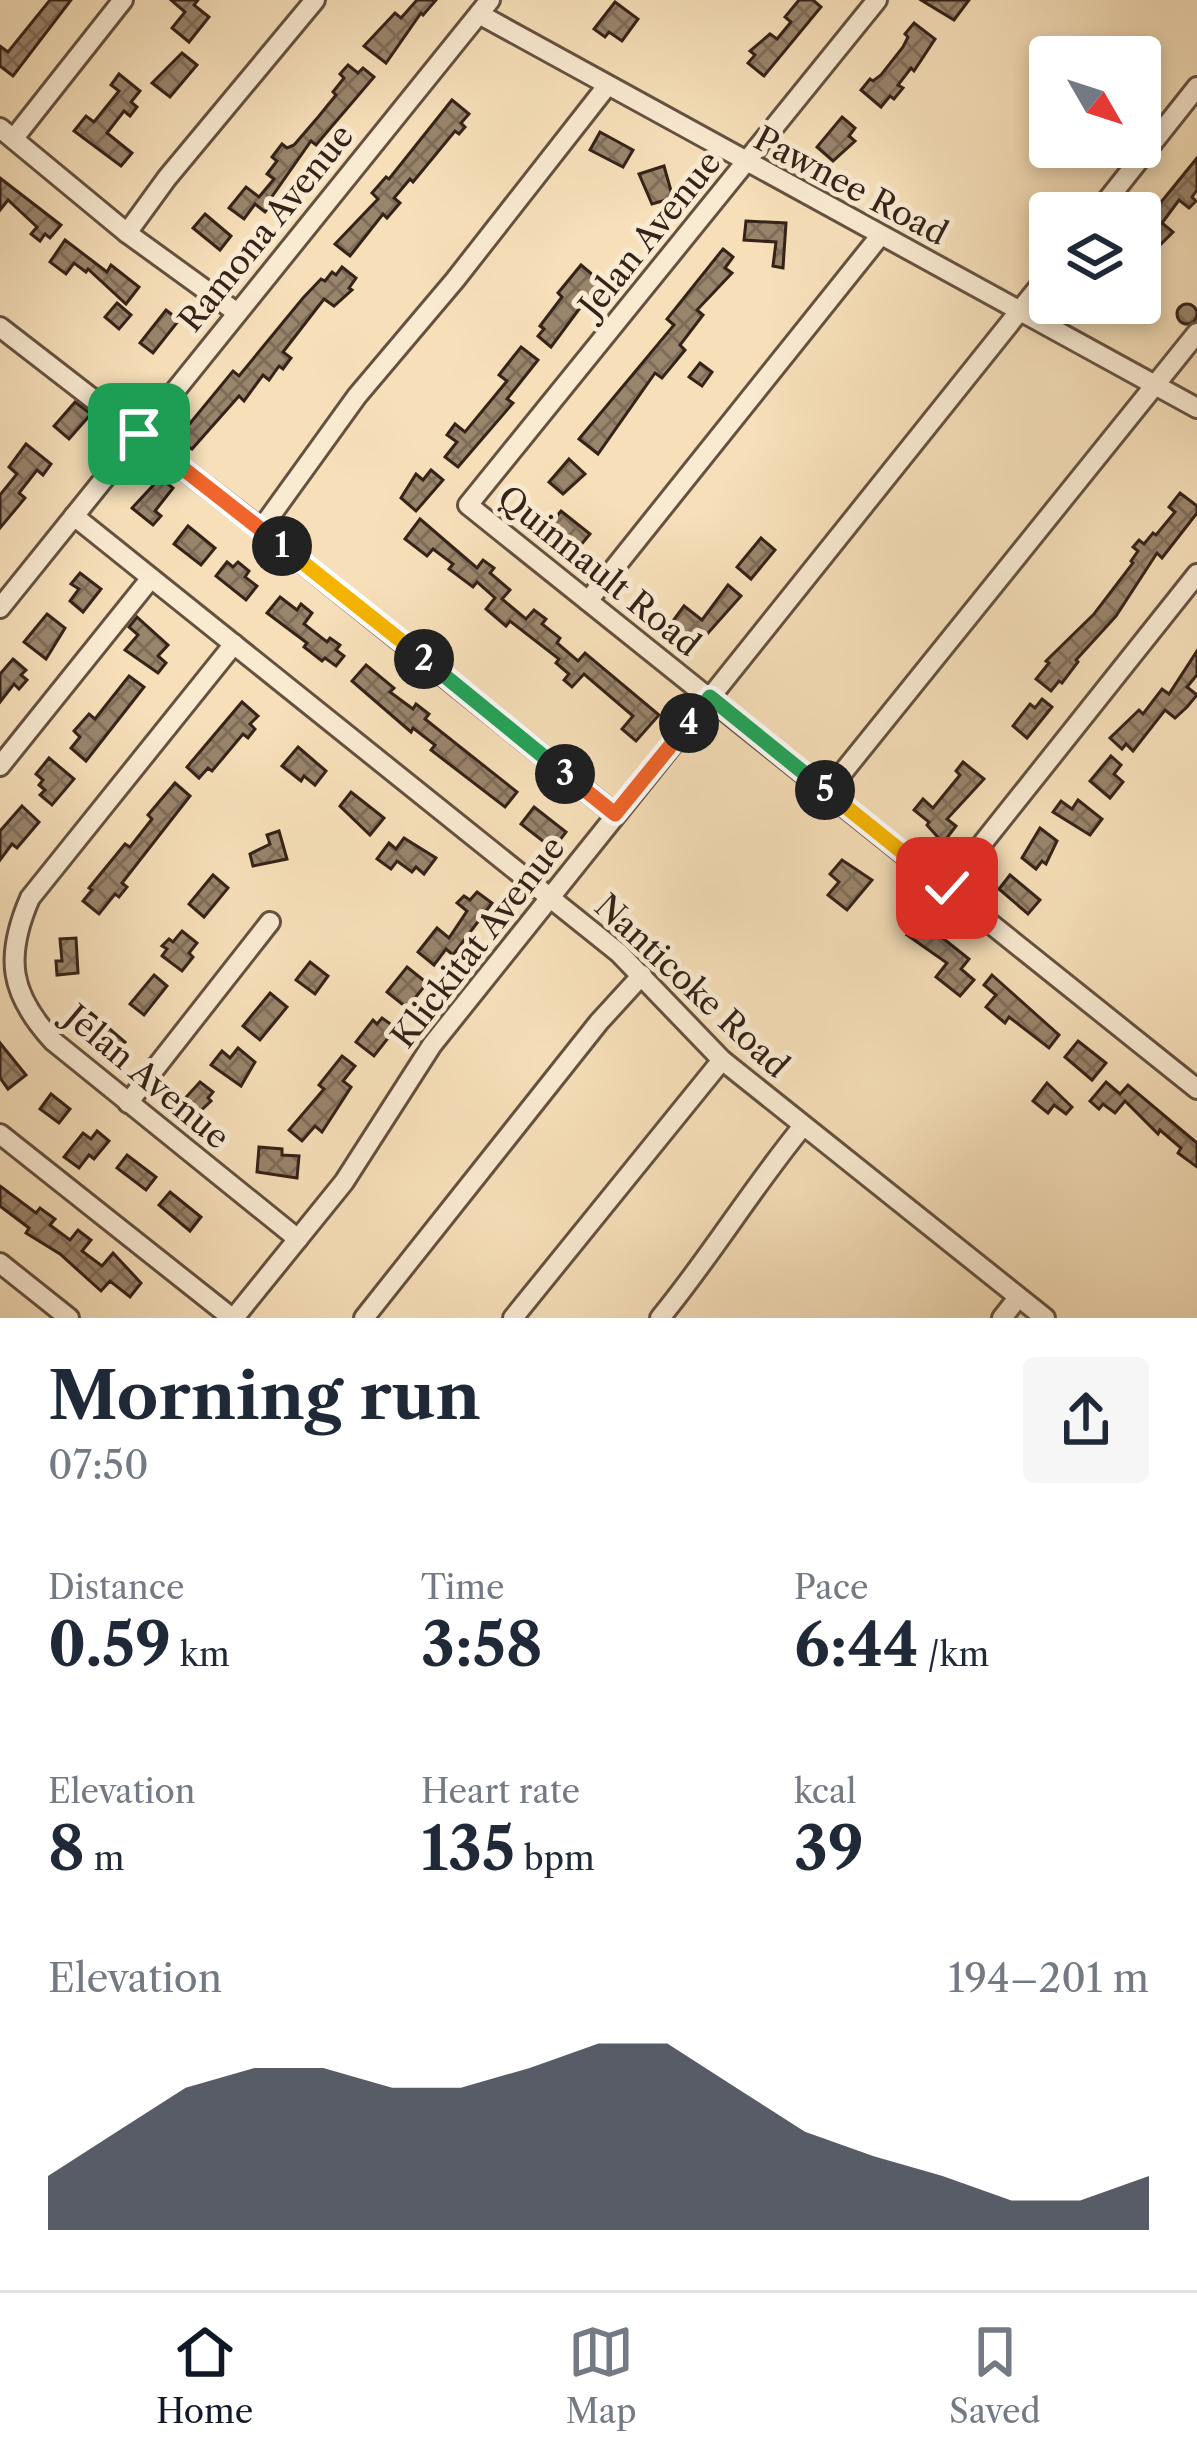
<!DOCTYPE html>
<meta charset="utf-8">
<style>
:root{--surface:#fff;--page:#f6f6f7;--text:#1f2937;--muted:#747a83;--line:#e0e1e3;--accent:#111827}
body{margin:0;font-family:"Libre Caslon Text",serif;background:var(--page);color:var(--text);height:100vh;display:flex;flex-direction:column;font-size:45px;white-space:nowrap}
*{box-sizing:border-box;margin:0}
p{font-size:39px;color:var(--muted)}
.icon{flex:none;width:66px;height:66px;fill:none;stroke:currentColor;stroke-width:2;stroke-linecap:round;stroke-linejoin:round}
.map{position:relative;height:1318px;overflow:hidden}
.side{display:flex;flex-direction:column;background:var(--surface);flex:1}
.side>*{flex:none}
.needle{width:78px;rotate:129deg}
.tools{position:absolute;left:1029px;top:36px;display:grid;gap:24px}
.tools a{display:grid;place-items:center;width:132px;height:132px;border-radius:12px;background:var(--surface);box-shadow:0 6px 18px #0003;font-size:60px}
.pin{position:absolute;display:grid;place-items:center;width:102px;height:102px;color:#fff;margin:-51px;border-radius:24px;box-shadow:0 6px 18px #0006}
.km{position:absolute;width:60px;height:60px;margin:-30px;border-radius:50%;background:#222;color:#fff;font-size:33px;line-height:60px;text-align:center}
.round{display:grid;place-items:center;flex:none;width:126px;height:126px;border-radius:12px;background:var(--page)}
.summary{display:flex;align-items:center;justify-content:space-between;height:204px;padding:0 48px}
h1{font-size:66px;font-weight:800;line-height:90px}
.metrics{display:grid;grid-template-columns:repeat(3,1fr);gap:18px;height:204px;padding:12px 48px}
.metrics div{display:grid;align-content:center}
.metrics b{font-size:60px;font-weight:800}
.metrics small{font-size:33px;font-weight:400}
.metrics p{font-size:33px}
.chart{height:336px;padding:24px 48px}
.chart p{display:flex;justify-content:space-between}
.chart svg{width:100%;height:216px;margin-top:12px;fill:var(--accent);opacity:.7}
.tab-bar{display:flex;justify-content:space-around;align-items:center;height:168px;border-top:3px solid var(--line);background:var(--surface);font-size:33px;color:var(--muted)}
.tab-bar a{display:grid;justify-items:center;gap:6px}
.tab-bar .current{color:var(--accent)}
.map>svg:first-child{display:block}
</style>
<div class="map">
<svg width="1197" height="1318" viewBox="0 0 1197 1318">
<defs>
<pattern id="building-cross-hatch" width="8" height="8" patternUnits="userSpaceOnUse" patternTransform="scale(3)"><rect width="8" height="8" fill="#99846c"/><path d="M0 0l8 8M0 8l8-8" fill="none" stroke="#7e6c58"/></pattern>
</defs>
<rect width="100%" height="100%" fill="#f6dfb9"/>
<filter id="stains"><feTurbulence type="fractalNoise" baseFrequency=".00167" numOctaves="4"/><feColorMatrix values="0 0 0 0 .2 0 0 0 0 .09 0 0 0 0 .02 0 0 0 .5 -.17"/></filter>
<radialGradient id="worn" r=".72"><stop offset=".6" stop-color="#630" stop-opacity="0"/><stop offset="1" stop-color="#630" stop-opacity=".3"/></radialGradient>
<g fill="url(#building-cross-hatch)" stroke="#352218" stroke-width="3">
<polygon points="50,0 71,0 13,76 0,66 0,46 8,52"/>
<polygon points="171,0 198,0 194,5 209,17 189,42 172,28 185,12"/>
<polygon points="417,0 436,0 423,15 421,13 386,63 364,46 395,13 401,18"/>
<polygon points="799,0 813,0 821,7 764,76 748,63 755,55 750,51 770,34 777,39 791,22 785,17"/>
<polygon points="921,0 969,0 954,20"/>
<polygon points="615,2 638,19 622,41 609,32 605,37 594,29"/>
<polygon points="914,23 935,39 914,71 911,68 898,85 903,88 894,99 890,96 881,107 861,90 870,79 873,81 881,75 903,47 908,37 905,34"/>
<polygon points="182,53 197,65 170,97 152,83"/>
<polygon points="348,65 358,73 363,68 374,77 316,145 311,141 271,198 274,201 265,212 255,204 244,219 229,208 246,187 259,197 274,179 267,174 277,161 272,157 282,144 287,148 294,145 319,116 336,95 333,92 344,78 340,74"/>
<polygon points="119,74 140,91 131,102 137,107 130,116 124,111 107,133 132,153 121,166 74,131 86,116 94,122 119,91 111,85"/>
<polygon points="452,100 469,114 461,123 465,127 459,134 455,131 413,182 410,179 394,198 400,203 387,218 383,214 350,256 335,244 378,199 372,193 386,177 389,179"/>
<polygon points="842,117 855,128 849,136 855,141 833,161 817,147"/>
<polygon points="600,132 633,150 623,167 590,150"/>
<polygon points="1197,158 1197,190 1192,197 1196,201 1189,208 1179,200 1162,223 1173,232 1150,255 1140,247 1140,228"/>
<polygon points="664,166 673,198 652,204 639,174"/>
<polygon points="0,178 61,225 50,238 45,234 40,241 31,234 37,227 8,200 0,210"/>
<polygon points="205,214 231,236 220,250 193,228"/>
<polygon points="746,221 786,223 783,268 773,266 776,242 744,240"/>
<polygon points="65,240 107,272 111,265 139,287 126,304 88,269 86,272 74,263 66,274 50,262"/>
<polygon points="723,249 733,257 725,268 732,273 697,310 703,315 680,345 685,350 662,378 655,373 598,454 579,439 674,325 667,319"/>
<polygon points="581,265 600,281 551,347 538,336 544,329 540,326 562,297 558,293"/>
<polygon points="342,267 356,278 349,288 352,290 334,306 324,299 283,352 291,358 283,369 279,366 269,380 263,375 244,401 239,396 192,449 189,447 185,453 173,444 233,371 239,376 303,298 321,279 325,281 332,272 336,275"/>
<polygon points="117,303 131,315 119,329 105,317"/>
<circle cx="1187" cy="314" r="10"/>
<polygon points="166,310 179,320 153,353 140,343"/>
<polygon points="521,347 538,360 507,399 513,403 458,467 445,457 457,442 447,435 455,424 465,432 507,381 499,375"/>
<polygon points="700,363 712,372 702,386 689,377"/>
<polygon points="75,402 91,414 69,439 54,426"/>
<polygon points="26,444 51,464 43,475 37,470 19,493 25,498 0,528 0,495 17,474 9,467"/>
<polygon points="569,459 585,474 563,494 549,482"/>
<polygon points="431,470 443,480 416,511 401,498 416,474 423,480"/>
<polygon points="160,478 173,488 155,511 161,516 153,525 132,508"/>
<polygon points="1180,493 1197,506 1197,513 1162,558 1157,553 1116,616 1076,660 1078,662 1062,683 1059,681 1051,691 1036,679 1049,663 1046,661 1094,614 1133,563 1131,561 1138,551 1133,547 1139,540 1144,544 1153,533 1156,535 1175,512 1169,507"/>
<polygon points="561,511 590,534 580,546 551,523"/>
<polygon points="420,519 477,568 483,560 494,568 490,573 510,590 502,599 526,619 534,610 546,619 542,624 560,638 557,643 578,661 585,653 659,715 636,741 622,729 633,716 584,674 572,687 564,680 569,674 556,663 559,659 510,621 506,626 486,609 495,598 477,582 473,587 449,569 453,564 433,549 427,556 405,539"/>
<polygon points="188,526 215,548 201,565 174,544"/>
<polygon points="761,538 775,550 751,579 737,567"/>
<polygon points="227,562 233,567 238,562 249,571 245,577 257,586 246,600 216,576"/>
<polygon points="80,573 101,589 83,612 70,601 79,589 71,584"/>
<polygon points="728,585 741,596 700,642 689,634 686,638 670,625 684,606 702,620"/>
<polygon points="280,597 297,610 301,604 312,613 304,624 327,642 330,638 340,645 336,650 344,656 336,666 325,658 322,661 304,647 307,643 267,613"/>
<polygon points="47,614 65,628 46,659 24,642"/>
<polygon points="137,617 168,645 158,656 166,663 158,673 125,650 138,635 129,627"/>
<polygon points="1197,651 1197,675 1187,687 1197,695 1187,707 1175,718 1165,710 1133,751 1126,744 1122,749 1110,738 1139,710 1143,714 1162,689 1169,694"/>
<polygon points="13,659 26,670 21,675 27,680 19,689 14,684 0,702 0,674"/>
<polygon points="366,665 394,688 390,692 413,709 416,704 429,714 425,719 517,792 505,807 431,750 435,745 413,728 411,732 352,681"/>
<polygon points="129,676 144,687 86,761 71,748 80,737 74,731 89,714 95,719"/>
<polygon points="1042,699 1052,707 1027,738 1013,726 1030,704 1035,708"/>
<polygon points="242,702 258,716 250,724 255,729 248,738 243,734 212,771 208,768 199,778 187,767"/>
<polygon points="298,747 326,771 315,785 304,776 301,781 282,766"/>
<polygon points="1111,756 1121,765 1114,774 1123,782 1110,798 1090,781"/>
<polygon points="49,758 74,779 52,805 40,795 45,790 39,785 43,780 36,774"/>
<polygon points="963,762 984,779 947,819 956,826 943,843 927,825 929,822 914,810 923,799 933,808 960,775 956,771"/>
<polygon points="175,783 190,796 122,883 127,887 119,897 115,894 99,914 83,901 92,890 89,888 125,844 130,847 152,819 148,815"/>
<polygon points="351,792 384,818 370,835 340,806"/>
<polygon points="1078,800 1102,819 1090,835 1053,812 1061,801 1072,809"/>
<polygon points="22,806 39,822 17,848 12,844 0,860 0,831"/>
<polygon points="534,807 566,832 553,849 521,824"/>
<polygon points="1040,828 1057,841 1046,864 1042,861 1036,869 1022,858"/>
<polygon points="279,831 287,859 253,866 250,854 270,844 267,835"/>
<polygon points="404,838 436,858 424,874 416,867 412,872 397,861 391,869 377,859 389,843 396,849"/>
<polygon points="842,860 872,880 847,910 828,895 839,882 830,874"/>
<polygon points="213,875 228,888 204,917 189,904"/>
<polygon points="1010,875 1040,900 1028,914 999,889"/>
<polygon points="477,892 492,903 453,955 446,949 434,965 418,952 437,928 449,938 467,911 457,903 464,896 470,900"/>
<polygon points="920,920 969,959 961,969 974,980 960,996 936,977 947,963 907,935"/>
<polygon points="182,931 197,943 189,953 193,957 182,971 162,956 167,949 162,946 169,939 173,942"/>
<polygon points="76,938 78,973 57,975 56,961 62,961 60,939"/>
<polygon points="310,962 328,976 315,994 296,980"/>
<polygon points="407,967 427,983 407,1008 387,992"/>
<polygon points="154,975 167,986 144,1015 130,1004"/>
<polygon points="992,975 1059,1035 1049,1048 1009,1017 1005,1023 986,1007 996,995 984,985"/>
<polygon points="270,993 287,1007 260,1040 243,1026"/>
<polygon points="91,1013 125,1042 114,1053 78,1028"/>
<polygon points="382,1018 396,1028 374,1056 356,1042 373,1020 377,1024"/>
<polygon points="1078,1041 1106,1063 1092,1080 1065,1057"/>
<polygon points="0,1043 26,1075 8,1089 0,1078"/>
<polygon points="238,1048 255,1062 241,1086 211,1065 222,1051 230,1058"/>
<polygon points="342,1056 355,1066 343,1081 351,1087 322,1132 315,1126 302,1141 289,1130 324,1089 319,1085"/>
<polygon points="200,1082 213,1092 208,1098 211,1101 192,1119 177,1107"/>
<polygon points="1106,1082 1120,1094 1128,1085 1197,1143 1197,1167 1178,1153 1181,1148 1160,1130 1158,1134 1125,1101 1115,1113 1103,1104 1099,1109 1090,1101"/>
<polygon points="1047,1083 1072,1107 1066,1114 1054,1105 1048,1113 1033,1101"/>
<polygon points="51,1094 70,1109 59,1123 40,1109"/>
<polygon points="97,1131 109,1141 94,1159 89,1155 79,1168 64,1157 83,1133 91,1139"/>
<polygon points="259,1147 282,1149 282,1155 299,1156 297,1178 257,1172"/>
<polygon points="127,1155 156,1177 146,1190 117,1168"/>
<polygon points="0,1186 36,1213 40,1208 55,1219 50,1225 70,1240 78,1230 91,1240 82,1251 102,1266 113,1253 141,1283 130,1297 110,1281 101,1291 60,1254 26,1233 29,1228 0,1206"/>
<polygon points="170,1192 201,1217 190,1231 159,1205"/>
</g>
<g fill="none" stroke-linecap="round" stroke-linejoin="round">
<defs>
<g id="minor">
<polyline points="877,0 468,505 1197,1089"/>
<polyline points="479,14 1197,408"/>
<polyline points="0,128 127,233 236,312"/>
<polyline points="14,138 123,0"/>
<polyline points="1097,213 1197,87"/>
<polyline points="127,233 167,178 315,0"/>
<polyline points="0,327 261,529 357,396 455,280 607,86"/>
<polyline points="74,516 619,953 722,1060 1045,1318"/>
<polyline points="261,529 615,814"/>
<polyline points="588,601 880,236"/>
<polyline points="0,608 490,0"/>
<path d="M234 644 30 898C4 958 10 994 53 1041L298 1239"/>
<polyline points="0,766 151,578"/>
<polyline points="827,792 1197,333"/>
<polyline points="947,888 1197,574"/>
<polyline points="128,1103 270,922"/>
<polyline points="0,1134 232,1318"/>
<polyline points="0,1263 69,1318"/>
<polyline points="234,1318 344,1182 432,1045 1050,273"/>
<polyline points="364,1318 599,1022 642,975"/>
<polyline points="513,1318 722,1060"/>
<path d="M660 1318C711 1256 752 1188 803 1126"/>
<polyline points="1002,1318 1017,1299"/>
</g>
</defs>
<use href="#minor" stroke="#655140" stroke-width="24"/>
<use href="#minor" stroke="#f9ead2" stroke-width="18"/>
</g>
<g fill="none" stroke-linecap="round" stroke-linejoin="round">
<defs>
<polyline id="split-1" points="139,434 282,546"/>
<polyline id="split-2" points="282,546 424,659"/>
<polyline id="split-3" points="424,659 565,774"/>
<polyline id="split-4" points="565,774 615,814 689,723"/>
<polyline id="split-5" points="689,723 710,697 825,790"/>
<polyline id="split-6" points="825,790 947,888"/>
</defs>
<use href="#split-1" stroke="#fff" stroke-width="24"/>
<use href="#split-2" stroke="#fff" stroke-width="24"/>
<use href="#split-3" stroke="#fff" stroke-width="24"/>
<use href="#split-4" stroke="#fff" stroke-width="24"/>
<use href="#split-5" stroke="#fff" stroke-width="24"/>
<use href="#split-6" stroke="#fff" stroke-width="24"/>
<use href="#split-1" stroke="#f0652b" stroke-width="15"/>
<use href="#split-2" stroke="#f5b400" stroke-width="15"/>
<use href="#split-3" stroke="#22a559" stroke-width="15"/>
<use href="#split-4" stroke="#f0652b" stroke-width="15"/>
<use href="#split-5" stroke="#22a559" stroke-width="15"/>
<use href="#split-6" stroke="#f5b400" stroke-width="15"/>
</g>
<g text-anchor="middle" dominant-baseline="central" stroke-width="10" stroke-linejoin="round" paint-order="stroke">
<g font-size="33" fill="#352218" stroke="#f9ead2">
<text transform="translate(851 186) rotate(28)">Pawnee Road</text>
<text transform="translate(266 228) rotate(-51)">Ramona Avenue</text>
<text transform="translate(650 234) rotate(-51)">Jelan Avenue</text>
<text transform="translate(599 571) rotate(39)">Quinnault Road</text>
<text transform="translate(478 942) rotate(-52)">Klickitat Avenue</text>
<text transform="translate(692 986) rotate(43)">Nanticoke Road</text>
<text transform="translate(147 1077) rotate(40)">Jelan Avenue</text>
</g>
</g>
<rect width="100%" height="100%" filter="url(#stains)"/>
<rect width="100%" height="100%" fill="url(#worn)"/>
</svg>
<div class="tools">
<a><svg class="needle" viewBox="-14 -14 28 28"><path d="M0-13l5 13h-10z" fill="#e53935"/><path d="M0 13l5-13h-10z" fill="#747a83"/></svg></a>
<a><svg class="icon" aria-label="layers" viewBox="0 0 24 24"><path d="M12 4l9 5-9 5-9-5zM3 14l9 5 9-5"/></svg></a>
</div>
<div class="pin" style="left:139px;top:434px;background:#1e9e55"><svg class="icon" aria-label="arrive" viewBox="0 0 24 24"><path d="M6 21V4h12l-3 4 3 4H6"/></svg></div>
<div class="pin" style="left:947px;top:888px;background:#d93025"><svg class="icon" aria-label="check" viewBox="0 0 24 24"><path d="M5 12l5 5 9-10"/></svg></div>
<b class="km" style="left:282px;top:546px">1</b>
<b class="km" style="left:424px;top:659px">2</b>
<b class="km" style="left:565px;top:774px">3</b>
<b class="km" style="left:689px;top:723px">4</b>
<b class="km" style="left:825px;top:790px">5</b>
</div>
<section class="side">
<div class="summary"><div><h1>Morning run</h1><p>07:50</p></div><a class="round"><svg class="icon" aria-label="share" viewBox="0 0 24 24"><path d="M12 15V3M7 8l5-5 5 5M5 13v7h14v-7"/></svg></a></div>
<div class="metrics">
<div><p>Distance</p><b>0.59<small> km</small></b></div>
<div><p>Time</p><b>3:58</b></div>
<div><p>Pace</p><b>6:44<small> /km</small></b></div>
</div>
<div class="metrics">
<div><p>Elevation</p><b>8<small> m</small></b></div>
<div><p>Heart rate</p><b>135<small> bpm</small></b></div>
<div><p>kcal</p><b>39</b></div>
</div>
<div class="chart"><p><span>Elevation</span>194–201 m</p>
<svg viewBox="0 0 160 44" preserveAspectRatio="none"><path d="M0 44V33L10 24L20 15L30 11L40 11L50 15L60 15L70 11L80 6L90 6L100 15L110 24L120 29L130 33L140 38L150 38L160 33V44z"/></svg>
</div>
</section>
<nav class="tab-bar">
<a class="current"><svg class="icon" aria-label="home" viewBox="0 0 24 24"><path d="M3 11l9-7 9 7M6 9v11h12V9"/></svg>Home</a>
<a><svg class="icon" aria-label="map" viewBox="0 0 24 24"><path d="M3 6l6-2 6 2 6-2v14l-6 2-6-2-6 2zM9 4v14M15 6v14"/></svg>Map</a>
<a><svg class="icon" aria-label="saved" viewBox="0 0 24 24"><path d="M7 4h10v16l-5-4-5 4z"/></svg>Saved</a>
</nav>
